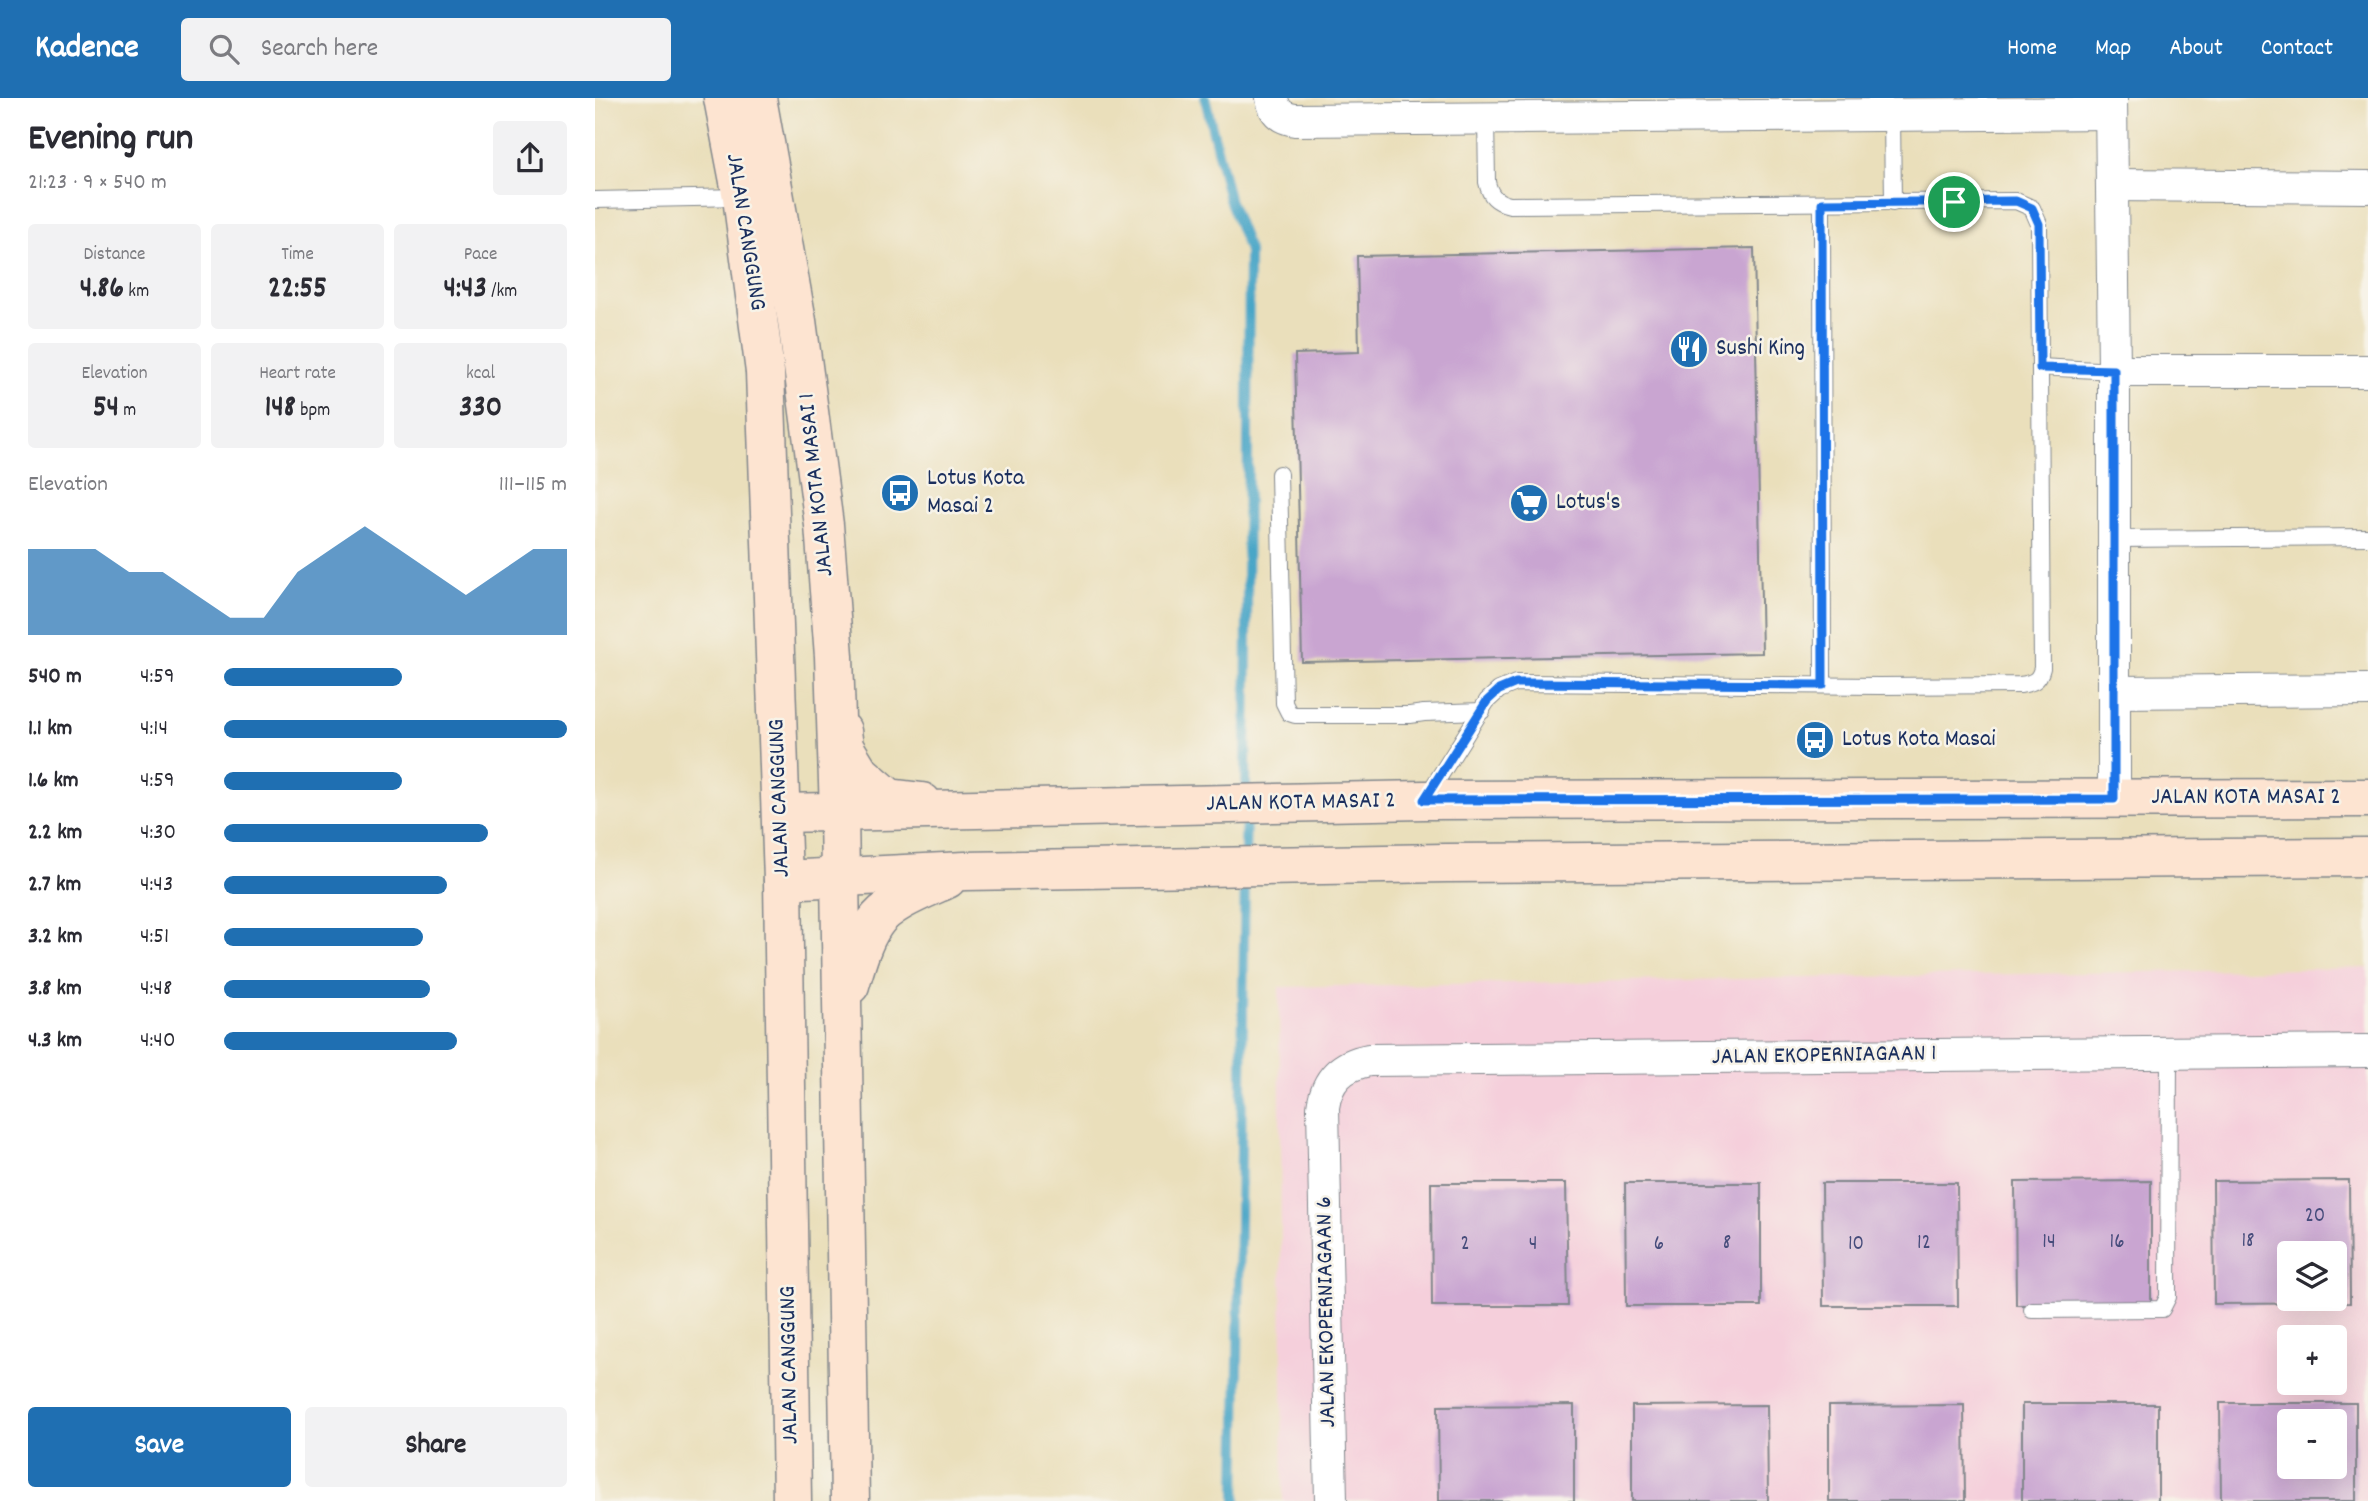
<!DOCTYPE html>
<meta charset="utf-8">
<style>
:root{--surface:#fff;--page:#f2f2f3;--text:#2b2b33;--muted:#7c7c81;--accent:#1f6fb2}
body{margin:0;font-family:Dekko,sans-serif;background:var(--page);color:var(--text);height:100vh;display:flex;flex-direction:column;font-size:26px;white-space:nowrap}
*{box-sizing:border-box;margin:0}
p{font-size:23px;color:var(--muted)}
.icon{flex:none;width:38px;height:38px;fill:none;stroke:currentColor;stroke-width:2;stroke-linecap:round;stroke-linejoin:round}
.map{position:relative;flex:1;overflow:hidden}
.sheet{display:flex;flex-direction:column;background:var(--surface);width:595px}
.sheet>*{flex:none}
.controls{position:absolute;left:1682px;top:1143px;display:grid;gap:14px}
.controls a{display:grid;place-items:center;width:70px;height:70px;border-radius:7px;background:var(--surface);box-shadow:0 7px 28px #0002;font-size:35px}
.pin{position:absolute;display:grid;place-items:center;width:60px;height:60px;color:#fff;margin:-30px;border:4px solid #fff;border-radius:50%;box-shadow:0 2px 7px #0007}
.round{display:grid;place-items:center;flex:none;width:74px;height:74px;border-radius:7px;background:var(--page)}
.head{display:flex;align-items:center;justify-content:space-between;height:119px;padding:0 28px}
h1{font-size:38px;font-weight:800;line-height:52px}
.stats{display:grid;grid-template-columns:repeat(3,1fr);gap:10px;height:119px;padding:7px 28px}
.stats div{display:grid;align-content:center;border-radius:7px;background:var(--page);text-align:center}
.stats b{font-size:30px;font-weight:800}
.stats small{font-size:19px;font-weight:400}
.stats p{font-size:19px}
.chart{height:196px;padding:14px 28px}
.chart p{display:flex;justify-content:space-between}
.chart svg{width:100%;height:126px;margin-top:7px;fill:var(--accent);opacity:.7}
.cta{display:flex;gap:14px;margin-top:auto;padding:14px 28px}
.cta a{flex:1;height:80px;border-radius:7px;background:var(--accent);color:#fff;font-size:28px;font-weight:800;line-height:80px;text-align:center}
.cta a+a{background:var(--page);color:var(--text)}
ul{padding:0 28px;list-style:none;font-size:23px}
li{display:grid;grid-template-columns:112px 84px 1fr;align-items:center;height:52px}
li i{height:18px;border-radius:9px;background:var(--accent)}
header{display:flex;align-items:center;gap:42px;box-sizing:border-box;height:98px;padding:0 35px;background:var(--accent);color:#fff}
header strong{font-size:33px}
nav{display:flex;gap:38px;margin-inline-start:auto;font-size:24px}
.search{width:490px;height:63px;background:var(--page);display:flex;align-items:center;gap:18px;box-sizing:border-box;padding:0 24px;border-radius:7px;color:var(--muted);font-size:26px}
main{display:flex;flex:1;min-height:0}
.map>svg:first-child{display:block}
</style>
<header>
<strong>Kadence</strong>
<div class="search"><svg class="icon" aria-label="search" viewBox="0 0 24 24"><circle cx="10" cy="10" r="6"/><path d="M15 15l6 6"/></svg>Search here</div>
<nav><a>Home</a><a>Map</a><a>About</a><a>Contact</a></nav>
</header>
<main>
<section class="sheet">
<div class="head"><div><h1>Evening run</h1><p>21:23 · 9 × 540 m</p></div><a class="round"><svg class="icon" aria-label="share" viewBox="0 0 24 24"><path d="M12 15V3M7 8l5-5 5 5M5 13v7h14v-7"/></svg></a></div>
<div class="stats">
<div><p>Distance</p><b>4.86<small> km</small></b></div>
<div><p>Time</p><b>22:55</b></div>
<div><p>Pace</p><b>4:43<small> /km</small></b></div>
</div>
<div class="stats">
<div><p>Elevation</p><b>54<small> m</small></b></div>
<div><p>Heart rate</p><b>148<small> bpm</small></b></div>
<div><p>kcal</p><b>330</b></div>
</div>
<div class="chart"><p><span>Elevation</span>111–115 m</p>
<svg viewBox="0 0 160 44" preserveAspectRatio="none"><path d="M0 44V14L10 14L20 14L30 22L40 22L50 30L60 38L70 38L80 22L90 14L100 6L110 14L120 22L130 30L140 22L150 14L160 14V44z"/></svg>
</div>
<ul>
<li><b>540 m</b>4:59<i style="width:52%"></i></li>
<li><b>1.1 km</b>4:14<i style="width:100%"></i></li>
<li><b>1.6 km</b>4:59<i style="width:52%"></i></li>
<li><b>2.2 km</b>4:30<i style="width:77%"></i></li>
<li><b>2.7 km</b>4:43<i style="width:65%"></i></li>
<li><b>3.2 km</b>4:51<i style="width:58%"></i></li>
<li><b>3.8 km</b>4:48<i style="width:60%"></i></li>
<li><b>4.3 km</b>4:40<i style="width:68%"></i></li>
</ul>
<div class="cta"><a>Save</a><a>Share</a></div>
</section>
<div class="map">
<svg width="1773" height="1403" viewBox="0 0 1773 1403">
<rect width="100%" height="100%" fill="#f7f3e8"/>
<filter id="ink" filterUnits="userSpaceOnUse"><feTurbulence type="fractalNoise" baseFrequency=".0143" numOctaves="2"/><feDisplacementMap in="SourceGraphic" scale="14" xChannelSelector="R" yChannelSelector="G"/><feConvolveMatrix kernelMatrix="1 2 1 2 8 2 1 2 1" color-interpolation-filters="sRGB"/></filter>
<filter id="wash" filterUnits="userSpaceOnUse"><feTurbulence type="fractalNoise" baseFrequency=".00686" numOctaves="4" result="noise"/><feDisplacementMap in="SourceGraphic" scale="28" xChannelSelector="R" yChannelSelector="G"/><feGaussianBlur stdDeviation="1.57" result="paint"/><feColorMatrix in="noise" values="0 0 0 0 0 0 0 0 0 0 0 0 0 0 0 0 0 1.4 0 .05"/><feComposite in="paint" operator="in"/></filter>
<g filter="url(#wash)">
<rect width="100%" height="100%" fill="#eadfbb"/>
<path fill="#f5cfdb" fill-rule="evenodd" d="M1773 870V1403H688L684 889ZM1694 1155H1740V1200H1694ZM1694 1239H1740V1284H1694ZM1694 1323H1740V1368H1694Z"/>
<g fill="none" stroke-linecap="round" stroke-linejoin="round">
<g stroke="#48a6c7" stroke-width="10">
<polyline points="610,0 634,101 654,153 651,696"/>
<polyline points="650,759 651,711"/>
<polyline points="641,1403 650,774"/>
</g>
</g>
<g id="blocks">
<g fill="#c9a5d1" fill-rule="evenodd">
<polygon points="1159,150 1167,555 707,564 700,256 764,254 762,158"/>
<path d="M1754 1082 1755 1205 1619 1206 1618 1083ZM1694 1155H1740V1200H1694Z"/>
<polygon points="1556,1083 1556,1206 1421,1207 1420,1084"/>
<polygon points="836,1085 971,1085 973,1208 837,1208"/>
<polygon points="1030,1085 1166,1085 1166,1208 1031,1208"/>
<polygon points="1227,1085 1362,1085 1363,1208 1228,1208"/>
<path d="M1625 1305H1761V1403H1626ZM1694 1323H1740V1368H1694Z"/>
<rect x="1427" y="1306" width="136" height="97"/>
<polygon points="979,1307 979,1403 844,1403 843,1308"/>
<polygon points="1172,1307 1173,1403 1037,1403 1037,1308"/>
<polygon points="1369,1307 1370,1403 1234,1403 1234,1308"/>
</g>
</g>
</g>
<g filter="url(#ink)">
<use href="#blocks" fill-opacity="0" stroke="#82878c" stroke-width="2"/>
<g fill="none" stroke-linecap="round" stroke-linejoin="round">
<defs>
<g id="service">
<polyline points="1297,17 1298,105"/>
<polyline points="0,102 147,99"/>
<polyline points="1227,105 1228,587"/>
<polyline points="1445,269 1519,273"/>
<polyline points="684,376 689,605 694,615 700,617 815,617 829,615 887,613"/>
<polyline points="1520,441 1773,439"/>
<path d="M831 700 892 603 904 592 921 585 1284 588 1425 587C1438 585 1444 583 1447 570L1444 126 1437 110 1421 103 915 107C901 104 895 98 892 84L891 21"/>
<polyline points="1437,1212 1567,1211 1573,1199 1574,955"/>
</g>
<g id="minor">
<path d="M677 0C679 14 687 20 700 22L1516 15"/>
<polyline points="1516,0 1519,273 1519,701"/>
<polyline points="1517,87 1773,89"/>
<polyline points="1519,273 1773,273"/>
<polyline points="1520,594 1773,592"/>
<path d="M736 1403 728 1009C732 981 747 967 774 962L1773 953"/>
</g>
<g id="secondary">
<polyline points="128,0 147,99 170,274 188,782 197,1403"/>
<polyline points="162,0 202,223 229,427 239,558 244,715 255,1403"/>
<polyline points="247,633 249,649 265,675 294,700 327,704"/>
<polyline points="186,715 829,702 1773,700"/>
<polyline points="188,782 370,773 851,765 1773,759"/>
<path d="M255 887C261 867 267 844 279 826 292 805 330 791 352 781"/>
</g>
</defs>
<use href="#service" stroke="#82878c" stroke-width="18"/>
<use href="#minor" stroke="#82878c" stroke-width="34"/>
<use href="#secondary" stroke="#82878c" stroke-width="41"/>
<use href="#service" stroke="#fff" stroke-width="16"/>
<use href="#minor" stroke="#fff" stroke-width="32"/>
<use href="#secondary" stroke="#fde4d1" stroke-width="38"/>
</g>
</g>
<g fill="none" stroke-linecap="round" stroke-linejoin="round" filter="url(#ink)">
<defs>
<polygon id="route" points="1421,103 1437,110 1444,126 1445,270 1519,272 1519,701 829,702 892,603 904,592 921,585 1228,587 1227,105"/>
</defs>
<use href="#route" stroke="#fff" stroke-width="14"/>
<use href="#route" stroke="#1a73e8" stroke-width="9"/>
</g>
<defs>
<symbol id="restaurant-disc" viewBox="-11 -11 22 22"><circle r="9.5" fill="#1f6fb2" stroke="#f7f3e8"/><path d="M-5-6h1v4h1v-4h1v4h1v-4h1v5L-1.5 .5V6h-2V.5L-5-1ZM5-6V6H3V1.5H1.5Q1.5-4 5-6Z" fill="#fff"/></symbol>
<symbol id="bus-disc" viewBox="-11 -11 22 22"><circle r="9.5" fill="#1f6fb2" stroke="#f7f3e8"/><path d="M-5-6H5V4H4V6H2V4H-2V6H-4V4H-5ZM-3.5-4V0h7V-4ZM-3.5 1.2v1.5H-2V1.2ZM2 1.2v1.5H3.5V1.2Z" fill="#fff"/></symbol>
<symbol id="supermarket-disc" viewBox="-11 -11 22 22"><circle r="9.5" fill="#1f6fb2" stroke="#f7f3e8"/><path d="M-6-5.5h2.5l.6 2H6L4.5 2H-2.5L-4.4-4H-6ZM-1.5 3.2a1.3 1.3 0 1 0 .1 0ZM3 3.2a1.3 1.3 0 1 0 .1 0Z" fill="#fff"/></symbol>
</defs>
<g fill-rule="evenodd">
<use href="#restaurant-disc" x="1072" y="229" width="44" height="44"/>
<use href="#bus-disc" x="283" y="373" width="44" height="44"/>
<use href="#supermarket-disc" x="912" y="383" width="44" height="44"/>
<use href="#bus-disc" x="1198" y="620" width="44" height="44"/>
</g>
<g text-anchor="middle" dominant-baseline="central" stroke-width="5" stroke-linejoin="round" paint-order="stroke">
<g font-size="21" fill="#464c7b">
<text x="1720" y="1119">20</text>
<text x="1653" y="1144">18</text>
<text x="1454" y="1145">14</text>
<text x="1522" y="1145">16</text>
<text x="1132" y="1146">8</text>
<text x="1329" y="1146">12</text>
<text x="870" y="1147">2</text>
<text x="938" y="1147">4</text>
<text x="1064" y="1147">6</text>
<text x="1261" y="1147">10</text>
</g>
<g font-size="24" fill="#1b2f5e" stroke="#f7f3e8">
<text transform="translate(150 134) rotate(81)">JALAN CANGGUNG</text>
<text transform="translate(222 387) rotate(-96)">JALAN KOTA MASAI 1</text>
<text transform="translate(185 700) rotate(-92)">JALAN CANGGUNG</text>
<text x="1651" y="700">JALAN KOTA MASAI 2</text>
<text transform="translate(706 705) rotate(-1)">JALAN KOTA MASAI 2</text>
<text transform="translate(1229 958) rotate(-1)">JALAN EKOPERNIAGAAN 1</text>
<text transform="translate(732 1214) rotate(-91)">JALAN EKOPERNIAGAAN 6</text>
<text transform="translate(195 1267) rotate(-91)">JALAN CANGGUNG</text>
</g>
<g font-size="24" fill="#1b2f5e" stroke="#f7f3e8" text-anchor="start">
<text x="1121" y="251">Sushi King</text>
<text x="332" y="381">Lotus Kota<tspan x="332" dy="28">Masai 2</tspan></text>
<text x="961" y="405">Lotus's</text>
<text x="1247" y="642">Lotus Kota Masai</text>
</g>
</g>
</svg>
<div class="controls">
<a><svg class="icon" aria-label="layers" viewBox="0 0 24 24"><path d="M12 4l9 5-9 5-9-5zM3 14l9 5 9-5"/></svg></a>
<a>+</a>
<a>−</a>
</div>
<div class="pin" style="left:1359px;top:104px;background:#1e9e55"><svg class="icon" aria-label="arrive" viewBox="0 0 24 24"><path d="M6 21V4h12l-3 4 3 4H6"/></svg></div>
</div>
</main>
